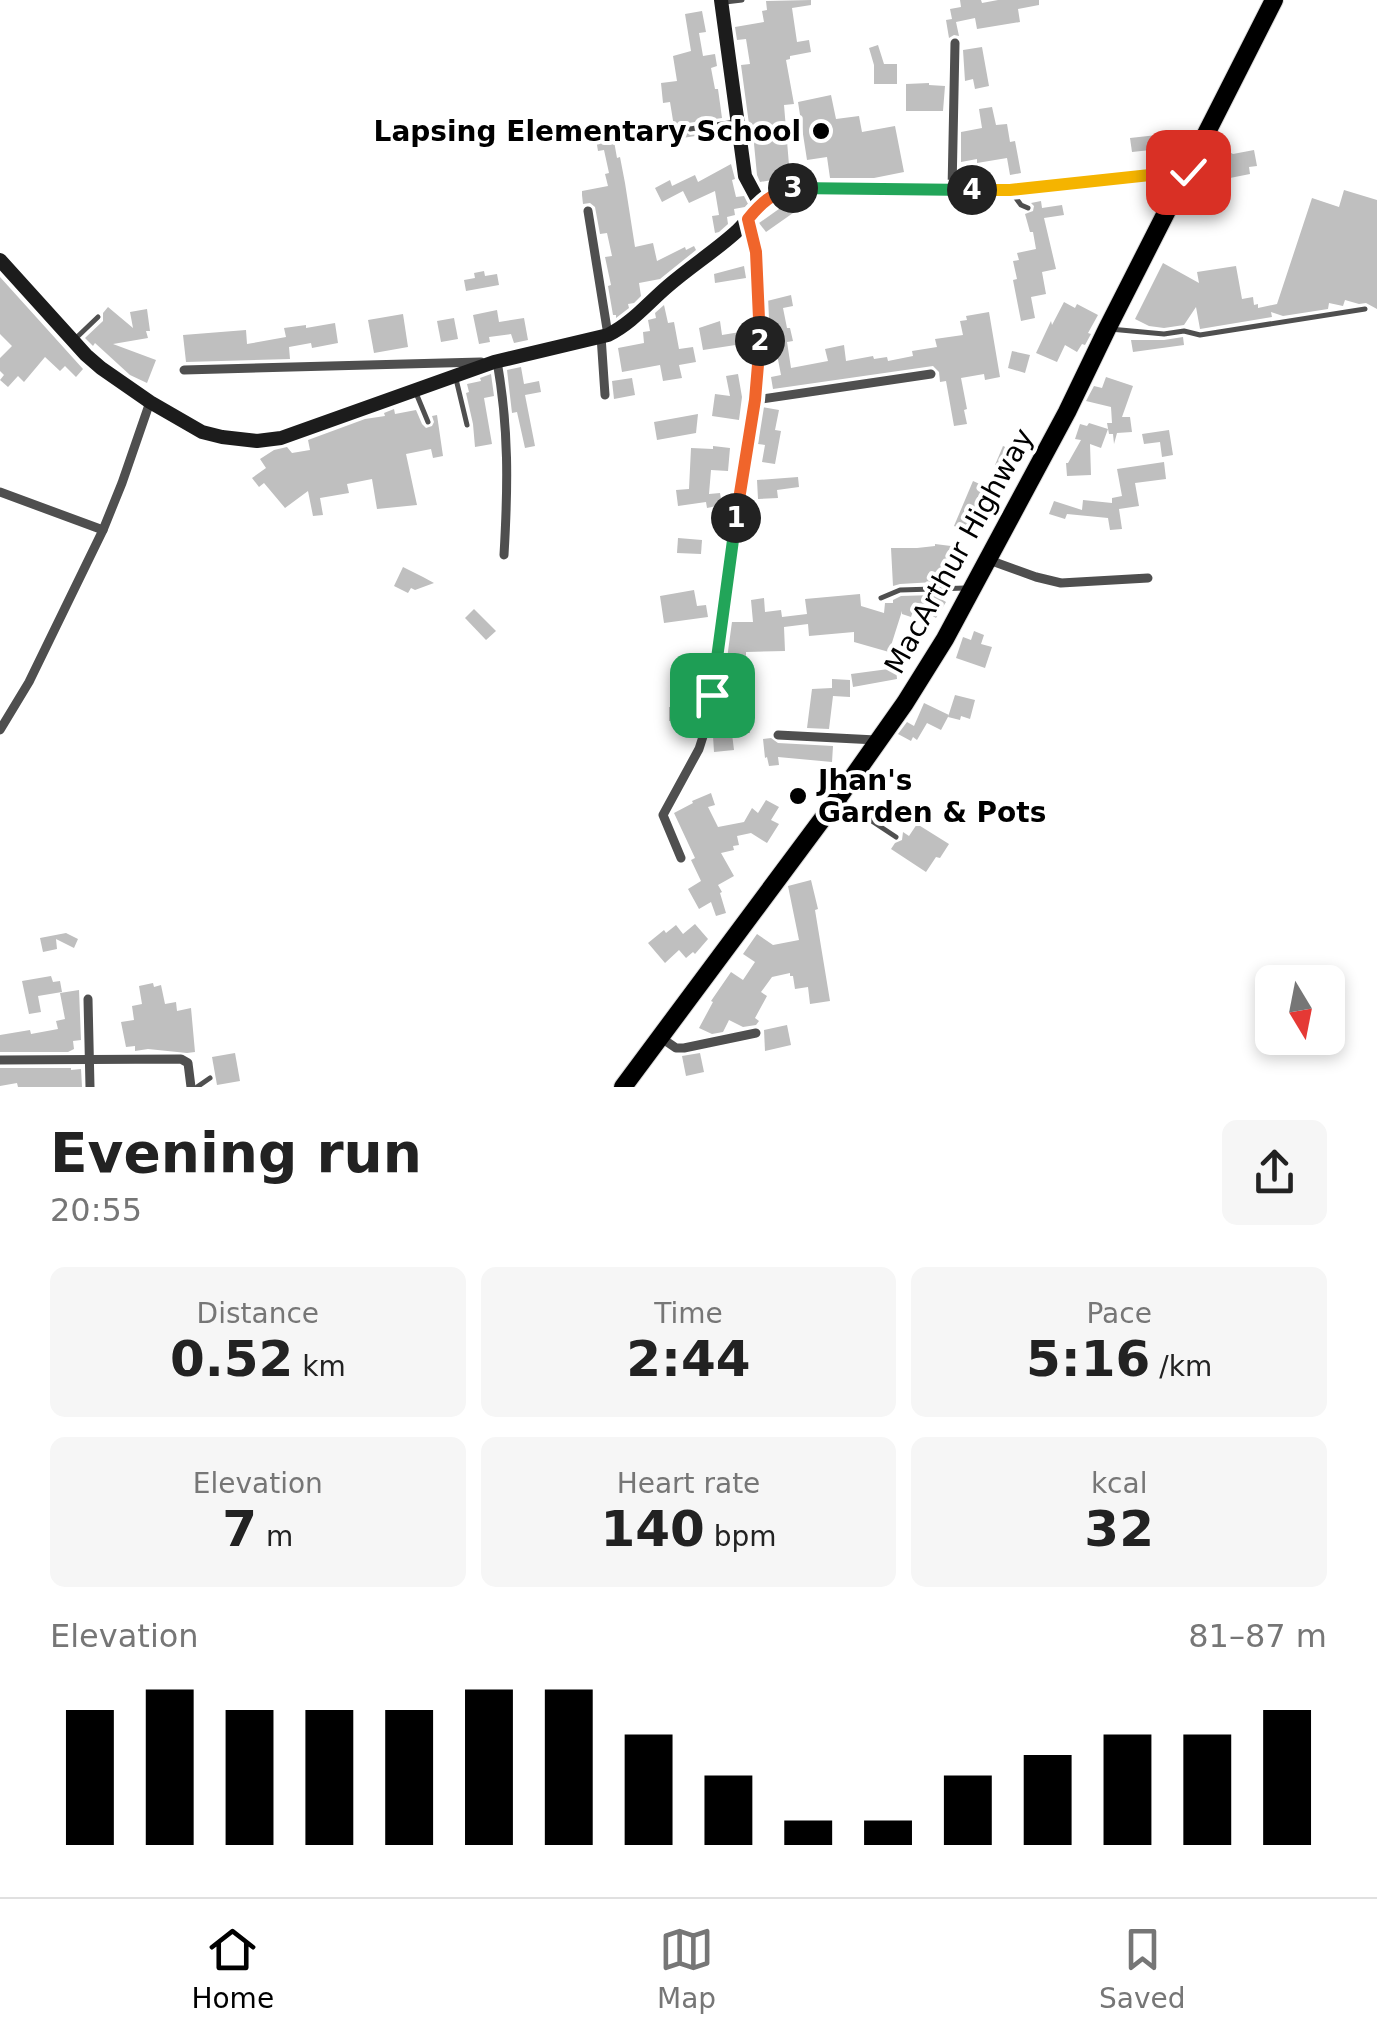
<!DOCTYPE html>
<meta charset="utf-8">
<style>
:root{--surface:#fff;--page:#f6f6f6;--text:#222;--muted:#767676;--line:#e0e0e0;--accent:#000}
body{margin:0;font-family:"DejaVu Sans",sans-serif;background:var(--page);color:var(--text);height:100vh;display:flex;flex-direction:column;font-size:38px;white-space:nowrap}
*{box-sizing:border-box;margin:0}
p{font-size:32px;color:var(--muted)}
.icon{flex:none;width:55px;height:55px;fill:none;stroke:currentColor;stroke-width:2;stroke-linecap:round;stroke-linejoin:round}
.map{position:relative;height:1087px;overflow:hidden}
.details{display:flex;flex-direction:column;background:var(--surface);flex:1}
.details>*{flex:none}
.needle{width:65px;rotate:170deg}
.fabs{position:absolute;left:1255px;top:965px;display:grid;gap:20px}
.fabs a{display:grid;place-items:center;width:90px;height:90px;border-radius:15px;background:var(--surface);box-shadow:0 5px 15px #0003;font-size:50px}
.pin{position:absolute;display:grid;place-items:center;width:85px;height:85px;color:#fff;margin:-42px;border-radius:20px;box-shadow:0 5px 15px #0006}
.km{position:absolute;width:50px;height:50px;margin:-25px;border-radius:50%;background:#222;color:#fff;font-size:28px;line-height:50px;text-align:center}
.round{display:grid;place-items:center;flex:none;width:105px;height:105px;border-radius:15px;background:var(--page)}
.overview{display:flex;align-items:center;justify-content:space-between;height:170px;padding:0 50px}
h1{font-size:55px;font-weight:800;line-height:75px}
.metrics{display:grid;grid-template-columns:repeat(3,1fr);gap:15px;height:170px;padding:10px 50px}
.metrics div{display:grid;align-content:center;border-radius:15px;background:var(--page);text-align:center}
.metrics b{font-size:50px;font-weight:800}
.metrics small{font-size:28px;font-weight:400}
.metrics p{font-size:28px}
.chart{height:280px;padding:20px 50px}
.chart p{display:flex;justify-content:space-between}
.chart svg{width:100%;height:180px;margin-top:10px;stroke:var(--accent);stroke-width:6}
.tab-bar{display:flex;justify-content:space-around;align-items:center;height:140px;border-top:2px solid var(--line);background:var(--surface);font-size:28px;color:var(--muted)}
.tab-bar a{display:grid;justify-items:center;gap:5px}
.tab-bar .selected{color:var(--accent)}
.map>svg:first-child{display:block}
</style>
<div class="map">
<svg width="1377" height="1087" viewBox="0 0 1377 1087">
<rect width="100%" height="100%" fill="#fff"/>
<g fill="#bfbfbf">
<polygon points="811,0 811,5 792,8 797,42 809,40 811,52 790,56 790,59 786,60 794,104 784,105 790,177 760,182 757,175 752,123 749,124 741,65 750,64 746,39 737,40 735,27 764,22 762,11 767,10 766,1"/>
<polygon points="960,0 981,0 982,3 998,0 1039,0 1039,5 1018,9 1020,22 977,29 975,18 956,22 959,36 954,35 949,38 946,20 952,19 950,9 961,7"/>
<polygon points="702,11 706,32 699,33 703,56 715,54 717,66 711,68 715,89 718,89 722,118 688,123 685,126 684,131 690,135 721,132 676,139 670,102 663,103 661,83 677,81 673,56 691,51 685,14"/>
<polygon points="878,45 884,64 897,64 897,84 874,84 874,65 869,48"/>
<polygon points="982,47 989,86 975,89 973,79 965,81 963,50"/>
<polygon points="929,83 929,85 945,86 943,111 906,111 906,84"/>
<polygon points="831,95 836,119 859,116 862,132 895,126 904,172 874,178 830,178 827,157 807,160 798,102"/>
<polygon points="992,107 996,125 1007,124 1010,142 1015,141 1021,173 1010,175 1007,158 977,163 977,159 961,162 961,132 982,128 979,109"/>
<polygon points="612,130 617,158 620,157 625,183 635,247 653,243 657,261 685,247 686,250 694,246 696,250 660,279 639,283 641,296 634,303 628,304 629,308 616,318 616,315 613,315 608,286 611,285 605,257 612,256 607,233 600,234 595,207 590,203 583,204 582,195 582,191 608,186 605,174 609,173 604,150 598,151 595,133"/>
<polygon points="1166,134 1169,148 1132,152 1130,138"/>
<polygon points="1220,147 1233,154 1254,150 1257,166 1249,167 1250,174 1220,180 1219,173 1214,174 1212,162"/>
<polygon points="731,164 735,179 732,180 736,197 744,196 748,204 745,207 734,209 735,215 727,217 728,224 719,232 715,233 712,216 719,215 715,191 689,203 683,191 662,202 655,188 670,180 672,186 695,175 698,182"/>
<polygon points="1344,190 1377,200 1377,309 1366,303 1359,304 1345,300 1343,306 1329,303 1328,309 1283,316 1271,312 1272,317 1200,329 1196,307 1184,325 1164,328 1149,326 1135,319 1163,263 1199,283 1197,272 1236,266 1242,299 1253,297 1254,305 1258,304 1258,308 1277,304 1312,198 1339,207"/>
<polygon points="793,199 798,199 803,206 766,232 759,223"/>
<polygon points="1041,201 1042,208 1062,205 1064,215 1044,218 1056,269 1042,272 1046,294 1031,297 1035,318 1021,321 1013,280 1017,279 1013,261 1019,260 1017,253 1036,249 1033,232 1030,232 1025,214 1033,211 1034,206 1031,203"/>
<polygon points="744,266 746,278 715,283 714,274"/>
<polygon points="484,271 485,276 497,274 499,285 466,291 464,280 475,278 474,273"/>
<polygon points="0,277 83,369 76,377 65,366 60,371 45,357 24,382 18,376 8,387 0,380 4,375 0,371 0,358 12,346 0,334"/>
<polygon points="791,295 793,306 783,308 787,328 790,328 793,341 787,342 791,368 828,361 825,349 844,345 846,361 873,356 874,359 887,357 888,361 913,356 912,351 937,347 935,339 963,335 960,321 967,320 966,316 989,312 1000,377 985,380 984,374 961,378 967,409 964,410 967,424 954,426 946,381 940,382 939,372 933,366 773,389 771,377 781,375 775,344 768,344 767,301"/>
<polygon points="1064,302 1075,308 1077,304 1098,315 1088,333 1091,334 1085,345 1082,344 1077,352 1065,345 1057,362 1036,353 1051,321 1052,325"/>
<polygon points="664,305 668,323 674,322 679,349 693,347 696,362 679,365 682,378 663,381 660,365 622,372 618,348 644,343 643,332 650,331 648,320 656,318 655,313"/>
<polygon points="108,307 133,328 130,312 147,309 150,331 146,331 148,338 113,344 156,360 147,383 130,375 95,343 93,346 85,338 103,321 103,313"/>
<polygon points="497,310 499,322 524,318 528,340 514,343 511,334 489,337 490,342 479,344 473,315"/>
<polygon points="403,314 408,347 374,353 368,320"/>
<polygon points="454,318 458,339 441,342 437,321"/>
<polygon points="720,321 722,335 740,332 742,344 703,350 699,328"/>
<polygon points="335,323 338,343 312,348 311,343 289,347 290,359 186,362 183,335 246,330 247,344 286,337 284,328 306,325 306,328"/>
<polygon points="1183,337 1184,345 1133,352 1131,340 1164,340"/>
<polygon points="1012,351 1030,355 1025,373 1008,368"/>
<polygon points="521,367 524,384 539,381 541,392 525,395 535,446 525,448 517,412 512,413 507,370"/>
<polygon points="491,374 494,396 484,398 492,444 475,447 473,424 466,393 469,392 467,384 481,381 480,378"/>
<polygon points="738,374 742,397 739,420 712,416 715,394 730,396 726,376"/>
<polygon points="1106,377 1133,386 1122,417 1130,417 1132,432 1117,433 1114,444 1113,434 1109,434 1107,423 1112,423 1111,407 1086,401 1094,386 1102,388"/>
<polygon points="632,378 635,395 614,399 612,381"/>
<polygon points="762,407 779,410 775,430 781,431 775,464 762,462 765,445 758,444"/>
<polygon points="394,409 395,414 416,410 422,424 426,428 432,426 434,422 432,416 437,415 443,456 433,458 431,449 406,454 417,505 377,509 372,479 347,484 349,493 320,498 323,515 313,516 308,491 285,508 264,483 259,487 252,478 266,468 260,459 274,450 287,447 292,453 310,450 308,440 365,419 385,416 384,413"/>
<polygon points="698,414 696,433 657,440 654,422"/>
<polygon points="1089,423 1108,429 1101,448 1090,444 1091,475 1067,476 1066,463 1068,463 1081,440 1075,439 1080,424 1087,426"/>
<polygon points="1169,430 1173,455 1162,457 1160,442 1144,444 1142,434"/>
<polygon points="713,446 730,448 728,471 711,470 709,494 720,493 722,505 707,508 706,502 678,506 676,490 689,489 691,448 713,449"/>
<polygon points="1003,446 1019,453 1010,472 995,465"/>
<polygon points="1164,462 1166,479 1135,483 1139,506 1119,509 1122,529 1110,530 1108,518 1067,514 1065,519 1049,514 1054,501 1082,510 1083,500 1112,503 1112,498 1122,496 1117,469"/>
<polygon points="798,477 799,487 777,490 778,498 758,499 757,480"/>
<polygon points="973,481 993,490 986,506 984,506 972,534 954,526"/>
<polygon points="678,538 702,540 701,554 677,553"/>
<polygon points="935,544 959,547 957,562 951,561 952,581 900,584 893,586 891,548 917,548 935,546"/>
<polygon points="403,567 423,577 434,583 415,590 411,588 408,593 394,586"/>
<polygon points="694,590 697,606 706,605 708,617 664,623 660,596"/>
<polygon points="860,594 861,606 884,613 885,603 893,603 893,600 901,596 934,595 946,602 936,618 915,605 911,617 902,614 902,611 889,652 854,642 854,632 809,636 808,624 784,627 785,651 746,652 746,656 727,655 730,622 753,622 751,600 764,598 765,612 781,610 782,617 807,614 805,599"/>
<polygon points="474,609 496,631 486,640 465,618"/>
<polygon points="974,631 984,635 981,644 992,647 985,668 956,658 963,637 971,640"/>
<polygon points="896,668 897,679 853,687 851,674"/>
<polygon points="832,679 850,680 850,697 833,696 829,729 807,728 812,689 832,688"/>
<polygon points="732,682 752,683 750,733 732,734 734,750 714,752 713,736 718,736 717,713 720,693 724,693 725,689 732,690"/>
<polygon points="674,695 694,696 693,704 701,704 699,722 669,721 669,707 674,707"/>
<polygon points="955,695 975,700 970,719 961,716 960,720 948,717"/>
<polygon points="924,703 949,715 941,730 927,723 917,740 913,737 911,741 898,734 907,722 914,726"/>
<polygon points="771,738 778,743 833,746 832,762 778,757 779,765 769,766 767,757 765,758 763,739"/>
<polygon points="711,793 715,805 708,807 718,827 744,822 752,808 758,813 766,800 779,807 771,820 779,824 767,843 751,833 737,836 739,845 733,846 734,850 721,853 734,876 718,885 722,892 720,893 726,913 716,916 711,902 699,909 688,889 701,881 691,860 695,858 674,813 693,803 692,801"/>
<polygon points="917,824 949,844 940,858 936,857 926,872 891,849 895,843 902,840 903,832 909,836"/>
<polygon points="811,880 818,909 815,910 830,1001 810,1004 808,987 795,989 793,976 790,976 790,973 772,977 761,992 767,996 755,1018 759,1021 756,1025 743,1027 729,1020 723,1032 712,1034 699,1028 713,1002 711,1001 731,972 743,980 755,962 743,954 757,934 773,945 799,940 788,886"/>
<polygon points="695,924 708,939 695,954 693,952 686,958 679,950 665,963 648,943 664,930 666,933 676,925 683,934"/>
<polygon points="66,933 78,939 74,948 56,939 57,949 43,952 40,938"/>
<polygon points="51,976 53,982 60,981 62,992 38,996 41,1012 29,1014 22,981"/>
<polygon points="153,983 154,987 161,985 165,1004 176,1002 177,1011 191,1008 195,1052 187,1053 148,1049 135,1051 135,1046 126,1047 121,1022 134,1020 132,1006 142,1004 139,986"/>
<polygon points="79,990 81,1040 73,1041 74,1049 68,1052 0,1052 0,1035 30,1030 31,1034 58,1029 56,1021 65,1019 60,993"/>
<polygon points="787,1025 791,1045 765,1051 764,1030"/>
<polygon points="235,1053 240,1081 217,1085 212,1057"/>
<polygon points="700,1053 704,1072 686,1076 682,1056"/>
<polygon points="0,1068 71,1068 71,1070 81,1069 82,1087 18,1087 17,1083 0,1086"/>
</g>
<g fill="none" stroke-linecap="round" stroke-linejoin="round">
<defs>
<polyline id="highway" points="623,1087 838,798 905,703 945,639 1067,412 1107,329 1274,0"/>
</defs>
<use href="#highway" stroke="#dbdbdb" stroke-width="20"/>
<g stroke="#4f4f4f" stroke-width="5">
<polyline points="725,2 742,0"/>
<polyline points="690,129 735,122"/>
<polyline points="1013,194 1021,205 1028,208"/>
<polyline points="1110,329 1164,334 1184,331 1200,335 1365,309"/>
<polyline points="75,339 98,317"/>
<polyline points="456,379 467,425"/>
<polyline points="416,393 428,422"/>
<polyline points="881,598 900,590 966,588"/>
<polyline points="840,800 896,837"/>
<polyline points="197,1087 210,1078"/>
</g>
<g stroke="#4f4f4f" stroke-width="9">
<polyline points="952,190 955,43"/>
<polyline points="588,211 608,335"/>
<polyline points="601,336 605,395"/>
<path d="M497 361C509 429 508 486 504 555"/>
<polyline points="184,370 481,362"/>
<polyline points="755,400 931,374"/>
<polyline points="0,492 103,530"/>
<polyline points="989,560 1036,577 1061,583 1148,578"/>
<polyline points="0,730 29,682 103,530 122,483 150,402"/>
<polyline points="778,735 876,740"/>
<path d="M681 858 663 815 699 749 707 724 759 370C762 321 760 267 747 219"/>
<polyline points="88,999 90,1087"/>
<polyline points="660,1037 676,1048 684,1048 756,1033"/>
<polyline points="0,1060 181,1059 188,1063 191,1087"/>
</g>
<g stroke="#1c1c1c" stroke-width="14">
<polyline points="721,0 745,176 760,204"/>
<path d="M0 260 86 355 101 368 150 402 202 432 222 437 257 441 281 438 494 362 608 335C632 323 648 303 668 286 690 267 715 251 736 232 756 212 762 199 790 188L1002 190 1189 172"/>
</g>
<use href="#highway" stroke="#000" stroke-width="18"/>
</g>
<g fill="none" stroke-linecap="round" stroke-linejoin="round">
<defs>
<polyline id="split-1" points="712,695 736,518"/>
<polyline id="split-2" points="736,518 755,400 760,341"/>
<path id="split-3" d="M760 341 756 252 748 219C761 203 772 193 793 188"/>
<polyline id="split-4" points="793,188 972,190"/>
<polyline id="split-5" points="972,190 1010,190 1150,175"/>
<polyline id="split-6" points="1150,175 1188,172"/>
</defs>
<use href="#split-1" stroke="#fff" stroke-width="20"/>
<use href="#split-2" stroke="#fff" stroke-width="20"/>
<use href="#split-3" stroke="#fff" stroke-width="20"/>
<use href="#split-4" stroke="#fff" stroke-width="20"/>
<use href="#split-5" stroke="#fff" stroke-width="20"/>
<use href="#split-6" stroke="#fff" stroke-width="20"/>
<use href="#split-1" stroke="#22a559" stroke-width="12"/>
<use href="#split-2" stroke="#f0652b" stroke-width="12"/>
<use href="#split-3" stroke="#f0652b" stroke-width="12"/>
<use href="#split-4" stroke="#22a559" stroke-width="12"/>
<use href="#split-5" stroke="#f5b400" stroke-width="12"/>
<use href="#split-6" stroke="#f5b400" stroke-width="12"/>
</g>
<g fill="#000" stroke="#fff" stroke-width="4">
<circle cx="821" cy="131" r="10"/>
<circle cx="798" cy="796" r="10"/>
</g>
<g text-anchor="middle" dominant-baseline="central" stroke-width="8" stroke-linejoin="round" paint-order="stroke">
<g font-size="28" font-weight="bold" fill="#000" stroke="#fff" text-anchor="end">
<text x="801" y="131">Lapsing Elementary School</text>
<text x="818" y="780" text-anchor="start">Jhan's<tspan x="818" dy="32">Garden &amp; Pots</tspan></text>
</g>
<g font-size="28" fill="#000" stroke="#fff">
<text transform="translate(959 551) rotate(-61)">MacArthur Highway</text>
</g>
</g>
</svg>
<div class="fabs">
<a><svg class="needle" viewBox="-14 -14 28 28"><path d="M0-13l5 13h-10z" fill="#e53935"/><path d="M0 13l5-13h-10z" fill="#767676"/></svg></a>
</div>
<div class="pin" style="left:712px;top:695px;background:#1e9e55"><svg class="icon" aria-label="arrive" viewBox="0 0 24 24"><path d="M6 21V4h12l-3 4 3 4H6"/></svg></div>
<div class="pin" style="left:1188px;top:172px;background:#d93025"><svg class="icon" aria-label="check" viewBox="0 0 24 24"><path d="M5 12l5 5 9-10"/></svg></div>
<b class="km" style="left:736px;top:518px">1</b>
<b class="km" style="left:760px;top:341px">2</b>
<b class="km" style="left:793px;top:188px">3</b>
<b class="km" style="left:972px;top:190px">4</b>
</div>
<section class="details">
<div class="overview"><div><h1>Evening run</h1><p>20:55</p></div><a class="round"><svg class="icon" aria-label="share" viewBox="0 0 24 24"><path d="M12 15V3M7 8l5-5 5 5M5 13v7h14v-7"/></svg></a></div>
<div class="metrics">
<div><p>Distance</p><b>0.52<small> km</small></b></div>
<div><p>Time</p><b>2:44</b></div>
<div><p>Pace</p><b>5:16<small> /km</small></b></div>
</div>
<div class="metrics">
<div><p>Elevation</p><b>7<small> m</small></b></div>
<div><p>Heart rate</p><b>140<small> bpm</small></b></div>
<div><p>kcal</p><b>32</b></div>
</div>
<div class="chart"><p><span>Elevation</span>81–87 m</p>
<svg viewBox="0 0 160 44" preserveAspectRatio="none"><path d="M5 44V11M15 44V6M25 44V11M35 44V11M45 44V11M55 44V6M65 44V6M75 44V17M85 44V27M95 44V38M105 44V38M115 44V27M125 44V22M135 44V17M145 44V17M155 44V11"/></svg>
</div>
</section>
<nav class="tab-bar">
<a class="selected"><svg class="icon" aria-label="home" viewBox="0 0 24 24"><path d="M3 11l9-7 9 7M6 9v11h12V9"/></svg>Home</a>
<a><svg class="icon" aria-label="map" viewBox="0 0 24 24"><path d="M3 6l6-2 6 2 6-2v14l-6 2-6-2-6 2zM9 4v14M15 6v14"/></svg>Map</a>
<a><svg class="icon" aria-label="saved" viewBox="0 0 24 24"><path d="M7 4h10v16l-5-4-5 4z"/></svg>Saved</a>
</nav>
